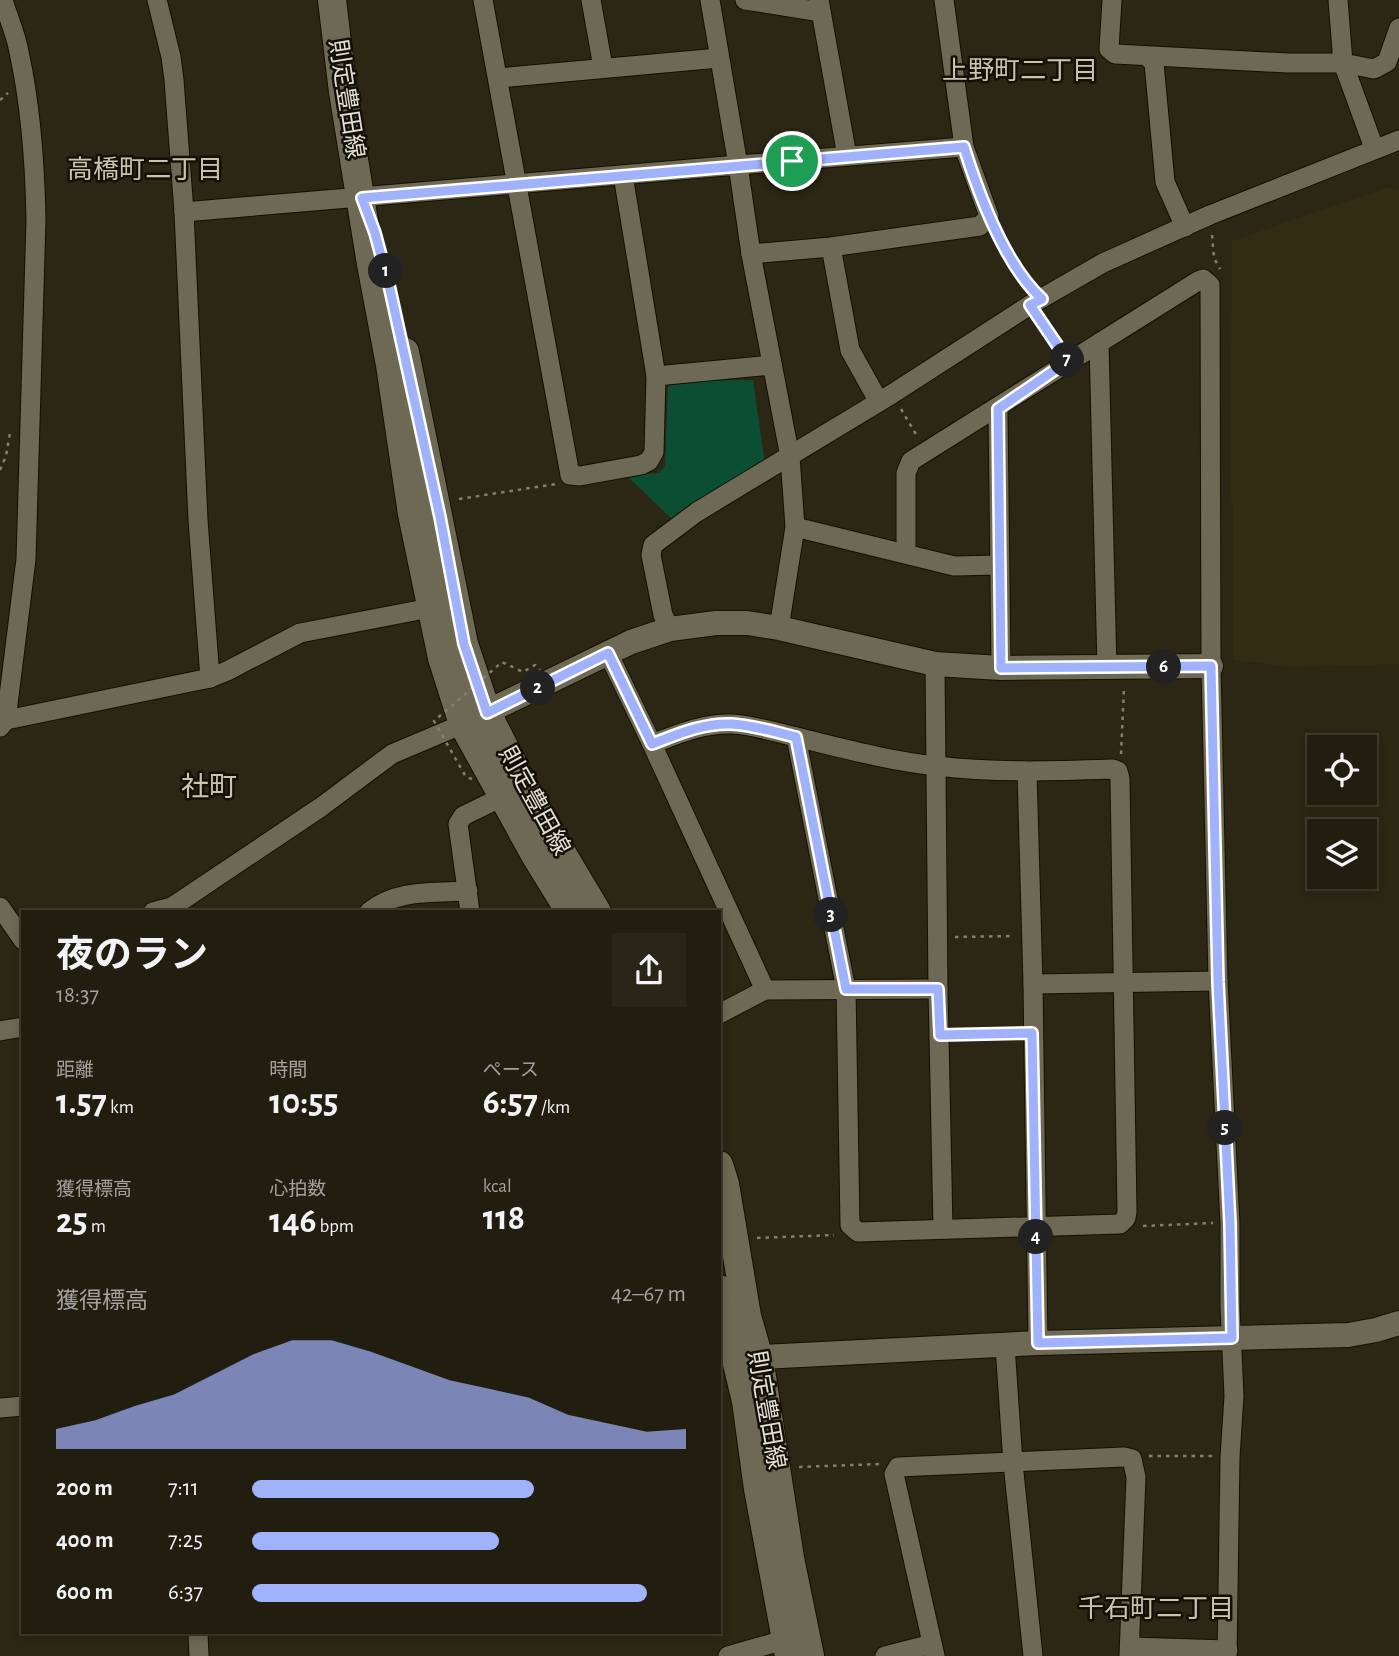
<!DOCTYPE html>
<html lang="ja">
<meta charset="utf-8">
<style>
:root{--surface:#211d0f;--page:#292618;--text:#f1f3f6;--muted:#a2a29e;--line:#3e3b2f;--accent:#a1b2fd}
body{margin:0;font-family:"Alegreya Sans","Noto Sans JP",sans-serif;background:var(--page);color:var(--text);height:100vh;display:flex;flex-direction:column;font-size:26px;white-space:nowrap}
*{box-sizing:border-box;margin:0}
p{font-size:23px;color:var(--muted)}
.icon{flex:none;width:38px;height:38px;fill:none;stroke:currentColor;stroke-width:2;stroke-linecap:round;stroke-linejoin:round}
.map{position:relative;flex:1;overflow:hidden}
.drawer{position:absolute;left:21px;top:910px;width:700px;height:724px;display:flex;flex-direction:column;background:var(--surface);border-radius:0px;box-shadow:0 4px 10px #0003,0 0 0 2px var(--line)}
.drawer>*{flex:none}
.fabs{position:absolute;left:1307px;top:735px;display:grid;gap:14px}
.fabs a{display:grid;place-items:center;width:70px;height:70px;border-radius:0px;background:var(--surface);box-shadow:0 4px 10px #0003,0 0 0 2px var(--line);font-size:35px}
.pin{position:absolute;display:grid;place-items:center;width:60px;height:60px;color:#fff;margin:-30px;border:4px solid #fff;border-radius:50%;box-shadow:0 2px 7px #0007}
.km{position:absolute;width:35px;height:35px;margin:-18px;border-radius:50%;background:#222;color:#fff;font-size:19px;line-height:35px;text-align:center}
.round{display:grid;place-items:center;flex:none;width:74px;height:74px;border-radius:0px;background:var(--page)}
.headline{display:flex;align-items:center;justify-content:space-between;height:119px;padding:0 35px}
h1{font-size:38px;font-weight:700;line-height:52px}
.figures{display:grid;grid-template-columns:repeat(3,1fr);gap:10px;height:119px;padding:7px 35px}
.figures div{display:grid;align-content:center}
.figures b{font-size:35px;font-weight:700}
.figures small{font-size:19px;font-weight:400}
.figures p{font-size:19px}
.chart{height:196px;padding:14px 35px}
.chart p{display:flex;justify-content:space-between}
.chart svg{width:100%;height:126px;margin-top:7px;fill:var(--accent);opacity:.7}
ul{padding:0 35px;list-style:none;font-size:23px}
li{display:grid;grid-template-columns:112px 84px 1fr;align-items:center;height:52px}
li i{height:18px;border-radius:9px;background:var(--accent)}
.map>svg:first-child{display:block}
</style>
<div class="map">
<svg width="1399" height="1656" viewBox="0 0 1399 1656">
<rect width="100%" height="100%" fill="#2c2714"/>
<polygon fill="#322d12" points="1386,188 1399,189 1399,664 1290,667 1233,660 1233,503 1230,503 1232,241"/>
<polygon fill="#0b4e34" points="753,380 765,464 672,519 627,476 659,473 665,466 668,381"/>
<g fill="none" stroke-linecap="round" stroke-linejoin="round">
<defs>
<g id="minor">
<polyline points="157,0 171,57 174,80 184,212 198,520 210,678"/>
<polyline points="483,0 570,475 580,476 641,465 649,461 654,452 656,376 623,175"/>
<polyline points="591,0 603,67"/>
<polyline points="710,0 738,165 964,147"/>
<polyline points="745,0 821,12"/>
<polyline points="819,0 847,156"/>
<polyline points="1112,0 1109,49 1115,54 1288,63 1343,63 1374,69 1387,62 1399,28"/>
<polyline points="1338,0 1343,63 1374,148"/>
<polyline points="1148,57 1154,63 1165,182 1185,227"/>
<polyline points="498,78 719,58"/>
<polyline points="184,212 738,165 751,254 831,247 980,226 989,216 964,147 944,0"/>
<polyline points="831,247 850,350 879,402"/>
<polyline points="751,254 790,457 795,527 779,628"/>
<polyline points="1099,343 1107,668"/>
<polyline points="656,376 772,365"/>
<polyline points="998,409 1001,668"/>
<polyline points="795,527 954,566 999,565"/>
<polyline points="906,553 906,473 911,461 1198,281 1203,279 1210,285 1211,666 1218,981 1230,1224 1230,1307 1234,1396 1230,1457 1227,1656"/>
<polyline points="670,629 663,615 651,555 653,545 697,512 892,394 1030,305 1103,263 1210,215 1399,140"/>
<polyline points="608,653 652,744 765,990"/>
<polyline points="935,664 938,989 943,1228"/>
<polyline points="6,720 210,678 227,671 300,633 430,608"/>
<path d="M0 727 6 720 26 559 36 220C35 164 31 107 19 52 16 34 8 17 3 0"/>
<path d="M796 737C842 748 889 761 937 766 996 773 1054 771 1113 769L1118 771 1120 779 1127 1211 1126 1218 1120 1224 858 1232 850 1225 846 989Z"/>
<path d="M652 744C678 734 703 723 732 724 753 725 775 732 796 737"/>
<polyline points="1027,772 1033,984 1038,1343"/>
<polyline points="0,907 23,940"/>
<polyline points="153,912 172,907 321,807 392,754 463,724"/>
<path d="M369 912C396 889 434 893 468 891"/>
<polyline points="470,912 458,824 463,816 502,797"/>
<polyline points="1033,984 1218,981"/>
<polyline points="719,1014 765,990 938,989"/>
<polyline points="0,1031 23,1027"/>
<polyline points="1005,1346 1013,1463 1033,1656"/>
<polyline points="0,1408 23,1406"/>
<polyline points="198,1633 199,1656"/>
<polyline points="1130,1647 1228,1650"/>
<polyline points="728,1656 784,1640"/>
<polyline points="885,1656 932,1644"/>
<polyline points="935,1656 894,1474 898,1467 1124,1457 1132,1459 1136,1477 1129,1656"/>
</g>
<g id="tertiary">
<polyline points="470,720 631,642 670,629 716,623 747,623 779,628 935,664 1001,668 1211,666"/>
<polyline points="740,1358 1038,1343 1348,1335 1376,1330 1399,1323"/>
</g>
<g id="secondary">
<polyline points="332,0 343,92 371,264 390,365 412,514 442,658 463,724 535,855 570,912"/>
<polyline points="405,352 464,644 487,713 535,808 597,912"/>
<polyline points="719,1165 725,1184 747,1316 759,1358 790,1558 810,1656"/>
<polyline points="719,1289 746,1401 758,1489 789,1656"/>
</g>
</defs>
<use href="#minor" stroke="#141001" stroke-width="21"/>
<use href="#tertiary" stroke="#141001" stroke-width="26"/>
<use href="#secondary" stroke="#141001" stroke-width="30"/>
<g stroke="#837f70" stroke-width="2.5" stroke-dasharray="3.5 5" stroke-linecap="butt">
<polyline points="0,100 8,93"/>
<polyline points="999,234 1028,287"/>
<polyline points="1212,235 1214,258 1220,269"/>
<polyline points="1040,321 1058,347"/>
<polyline points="901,409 917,436"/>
<polyline points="0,470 6,456 10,433"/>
<polyline points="459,499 556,484"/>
<polyline points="1121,754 1124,688"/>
<polyline points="955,937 1014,936"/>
<polyline points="957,1035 1017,1033"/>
<polyline points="1143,1226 1213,1223"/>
<polyline points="757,1238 834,1235"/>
<polyline points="1149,1456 1212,1456"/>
<polyline points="799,1467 879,1464"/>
</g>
<use href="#minor" stroke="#6d6954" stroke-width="19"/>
<use href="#tertiary" stroke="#6d6954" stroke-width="24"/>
<use href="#secondary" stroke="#6d6954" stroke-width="28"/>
<polyline stroke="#837f70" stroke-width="2.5" stroke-dasharray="3.5 5" stroke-linecap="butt" points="472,779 466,777 434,721 502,662 523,672 535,665 540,670"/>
</g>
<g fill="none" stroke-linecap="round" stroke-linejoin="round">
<defs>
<path id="route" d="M964 147C979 195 1005 265 1042 299L1030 305 1068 361 998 409 1001 668 1211 666 1218 982 1230 1224 1232 1338 1038 1343 1032 1033 940 1035 938 989H846L796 737C775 732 753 725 731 724 703 723 678 734 652 744L608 653 487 713 464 644 440 517 389 285 375 233 362 198Z"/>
</defs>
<use href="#route" stroke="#fff" stroke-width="14"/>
<use href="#route" stroke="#a1b2fd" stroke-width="9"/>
</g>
<g text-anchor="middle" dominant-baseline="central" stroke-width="5" stroke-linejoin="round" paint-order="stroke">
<g font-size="24" fill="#e2e0d4" stroke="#121008">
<text transform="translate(346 99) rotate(81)">則定豊田線</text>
<text transform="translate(534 801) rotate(61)">則定豊田線</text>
<text transform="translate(766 1410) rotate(80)">則定豊田線</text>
</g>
<g font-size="26" fill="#c9c4ac" stroke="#121008">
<text x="1020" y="71">上野町二丁目</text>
<text x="145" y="170">高橋町二丁目</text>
<text x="1156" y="1609">千石町二丁目</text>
</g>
<g font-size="28" fill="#c9c4ac" stroke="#121008">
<text x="209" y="788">社町</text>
</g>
</g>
</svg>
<div class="fabs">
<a><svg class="icon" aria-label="locate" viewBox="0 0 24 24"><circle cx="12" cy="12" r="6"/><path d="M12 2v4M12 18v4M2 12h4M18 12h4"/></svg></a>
<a><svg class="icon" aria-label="layers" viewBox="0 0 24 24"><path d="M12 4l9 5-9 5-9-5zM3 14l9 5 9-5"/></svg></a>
</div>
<div class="pin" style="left:792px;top:161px;background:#1e9e55"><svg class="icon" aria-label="arrive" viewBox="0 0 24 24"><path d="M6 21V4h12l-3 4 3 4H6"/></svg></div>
<b class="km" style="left:386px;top:271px">1</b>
<b class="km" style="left:538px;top:688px">2</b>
<b class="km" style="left:831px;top:915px">3</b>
<b class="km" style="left:1036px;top:1237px">4</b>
<b class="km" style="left:1225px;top:1128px">5</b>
<b class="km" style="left:1164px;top:667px">6</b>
<b class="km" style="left:1067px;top:360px">7</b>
<section class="drawer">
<div class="headline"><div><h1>夜のラン</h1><p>18:37</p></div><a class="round"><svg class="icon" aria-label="share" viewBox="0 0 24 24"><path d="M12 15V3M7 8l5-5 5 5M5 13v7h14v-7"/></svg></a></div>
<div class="figures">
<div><p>距離</p><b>1.57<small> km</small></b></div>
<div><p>時間</p><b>10:55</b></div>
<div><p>ペース</p><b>6:57<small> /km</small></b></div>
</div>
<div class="figures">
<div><p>獲得標高</p><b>25<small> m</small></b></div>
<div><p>心拍数</p><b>146<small> bpm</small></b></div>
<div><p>kcal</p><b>118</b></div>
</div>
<div class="chart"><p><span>獲得標高</span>42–67 m</p>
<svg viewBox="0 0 160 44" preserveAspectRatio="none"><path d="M0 44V37L10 34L20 29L30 25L40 18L50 11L60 6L70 6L80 10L90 15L100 20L110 23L120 26L130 32L140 35L150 38L160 37V44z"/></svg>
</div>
<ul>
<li><b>200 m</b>7:11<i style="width:65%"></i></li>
<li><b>400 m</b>7:25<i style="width:57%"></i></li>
<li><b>600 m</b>6:37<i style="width:91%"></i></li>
</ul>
</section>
</div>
